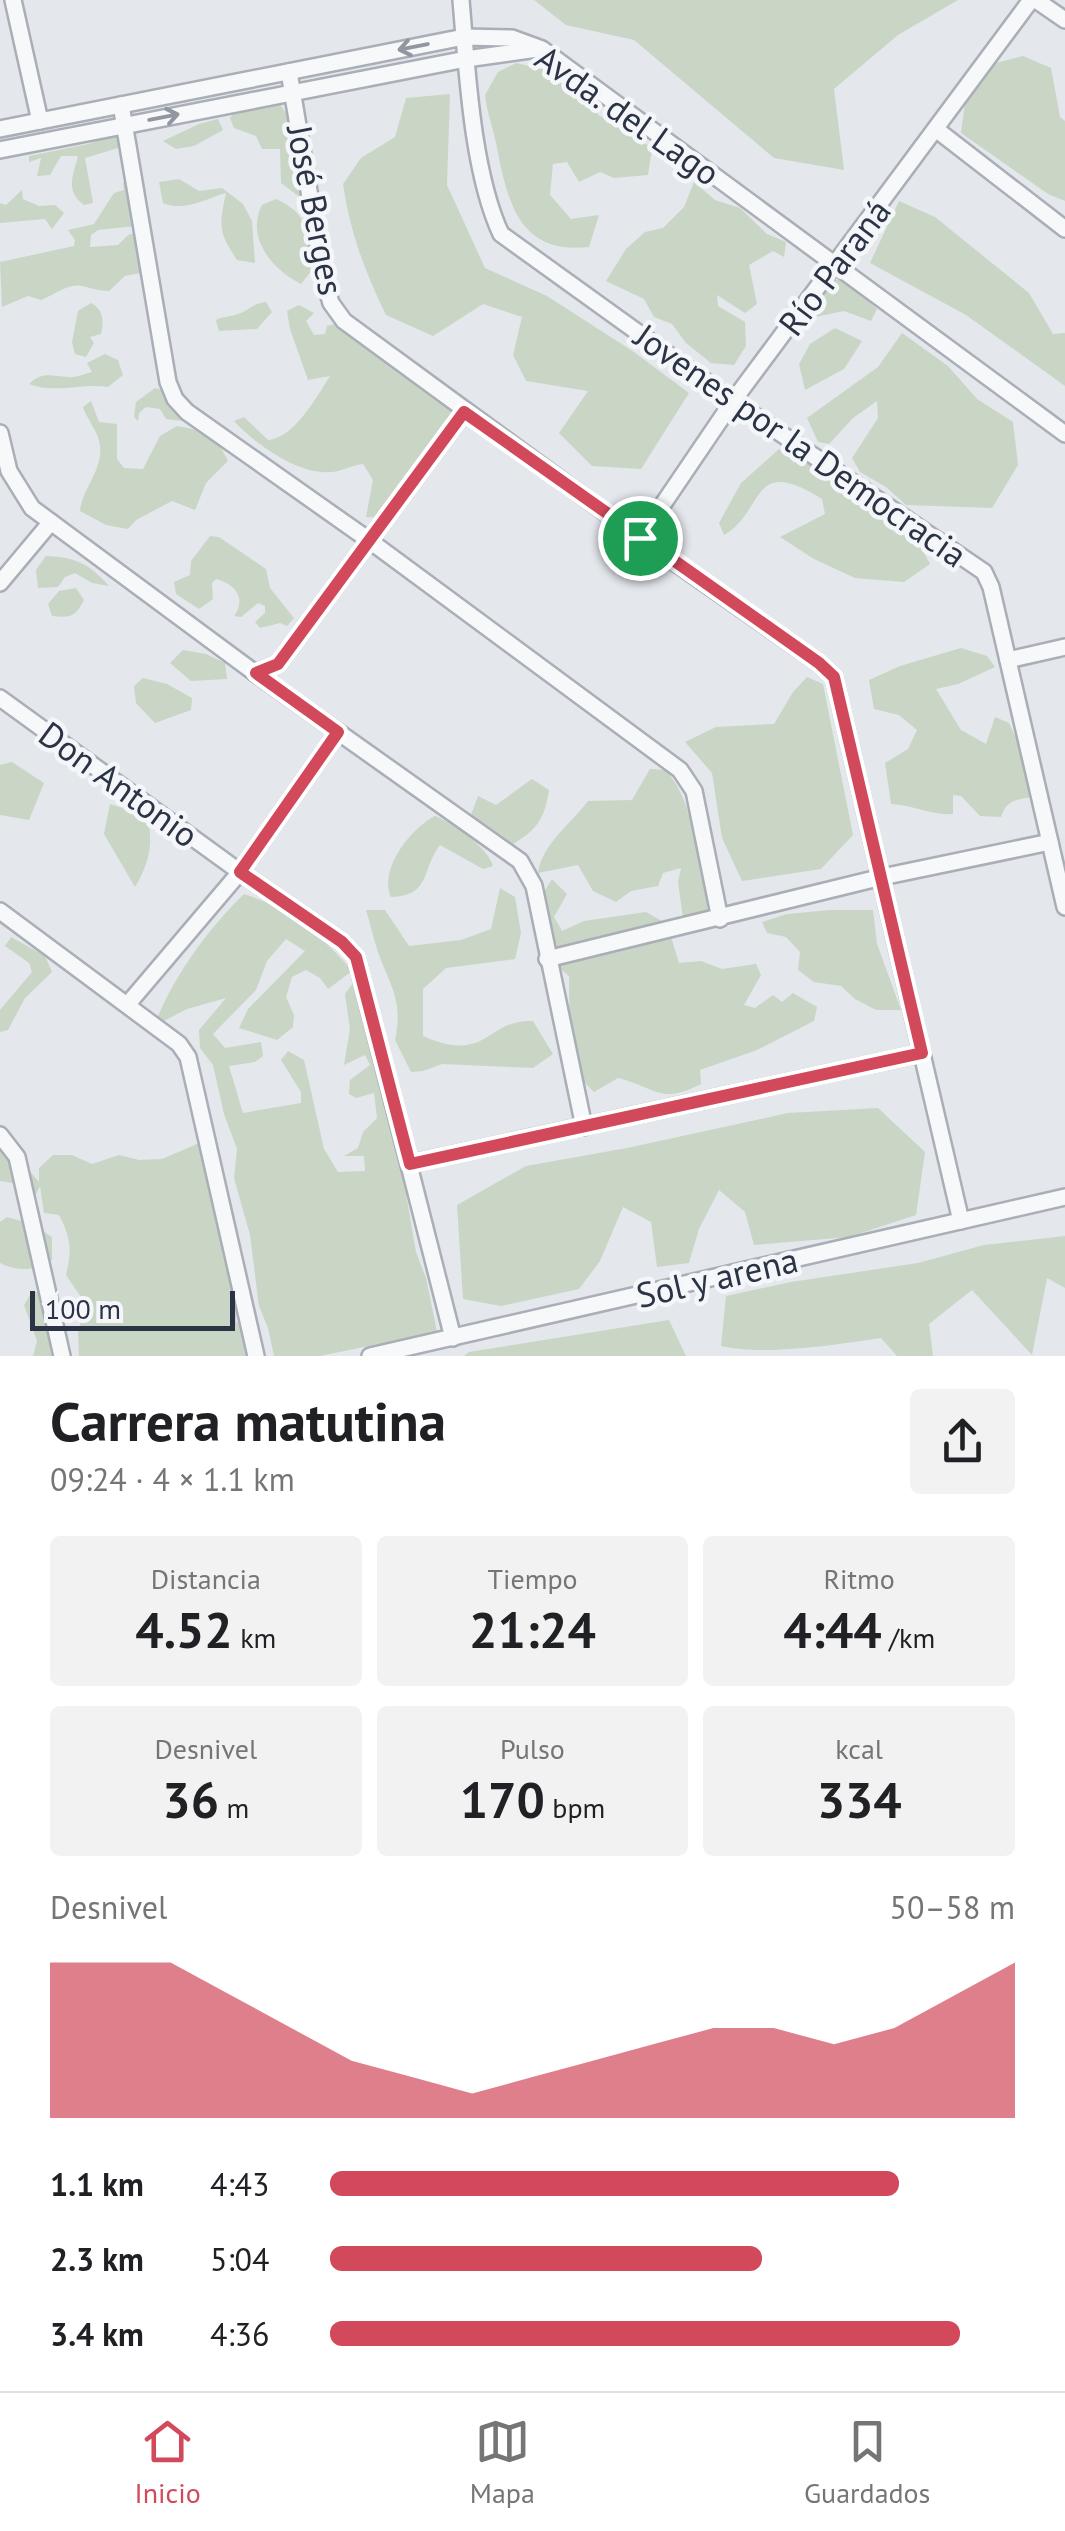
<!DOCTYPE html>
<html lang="es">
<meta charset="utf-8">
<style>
:root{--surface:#fff;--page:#f2f2f2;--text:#202124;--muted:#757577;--line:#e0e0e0;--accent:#d1495b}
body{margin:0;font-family:"PT Sans",sans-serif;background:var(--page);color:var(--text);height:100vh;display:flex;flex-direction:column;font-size:38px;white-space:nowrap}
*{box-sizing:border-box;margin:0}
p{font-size:32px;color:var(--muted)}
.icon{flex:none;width:55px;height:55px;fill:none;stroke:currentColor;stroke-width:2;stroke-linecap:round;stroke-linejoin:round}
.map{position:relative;height:1356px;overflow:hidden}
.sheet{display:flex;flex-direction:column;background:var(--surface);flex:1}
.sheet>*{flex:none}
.scale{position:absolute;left:30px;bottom:25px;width:205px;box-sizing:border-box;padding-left:10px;border:5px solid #2b3445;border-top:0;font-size:28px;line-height:35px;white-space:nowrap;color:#2b3445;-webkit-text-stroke:8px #f4f6f9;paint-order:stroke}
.pin{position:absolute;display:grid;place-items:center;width:85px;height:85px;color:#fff;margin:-42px;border:5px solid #fff;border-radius:50%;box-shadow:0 2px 10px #0007}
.round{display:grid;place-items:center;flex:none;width:105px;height:105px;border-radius:10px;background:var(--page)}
.overview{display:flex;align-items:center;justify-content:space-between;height:170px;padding:0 50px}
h1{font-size:55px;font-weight:800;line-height:75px}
.metrics{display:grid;grid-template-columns:repeat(3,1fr);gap:15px;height:170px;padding:10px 50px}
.metrics div{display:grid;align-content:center;border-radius:10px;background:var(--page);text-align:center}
.metrics b{font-size:50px;font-weight:800}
.metrics small{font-size:28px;font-weight:400}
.metrics p{font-size:28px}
.chart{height:280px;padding:20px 50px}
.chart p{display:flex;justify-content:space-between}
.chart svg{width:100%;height:180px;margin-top:10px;fill:var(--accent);opacity:.7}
ul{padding:0 50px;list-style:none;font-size:32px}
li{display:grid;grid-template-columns:160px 120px 1fr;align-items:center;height:75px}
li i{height:25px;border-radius:12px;background:var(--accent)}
.tab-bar{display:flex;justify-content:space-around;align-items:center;height:140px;border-top:2px solid var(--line);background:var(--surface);font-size:28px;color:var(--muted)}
.tab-bar a{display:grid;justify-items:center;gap:5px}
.tab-bar .current{color:var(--accent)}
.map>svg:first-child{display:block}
</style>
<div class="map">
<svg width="1065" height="1356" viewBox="0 0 1065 1356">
<rect width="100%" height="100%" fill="#e4e7ec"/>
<g fill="#c9d6c5">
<polygon points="534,0 958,0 898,35 834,89 844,170 774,158 634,40 566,25"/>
<polygon points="1023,56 1051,68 1060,117 1065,121 1065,201 1048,194 961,133 965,103 996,63"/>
<path d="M516 63 546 70 600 116 635 135 652 149 648 175 614 178 600 172 579 182 567 162 553 164 550 195 571 219 599 215 589 247C520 255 508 204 497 148 494 130 487 114 485 95L498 72Z"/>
<path d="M450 94 447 185 485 268 547 296 634 352 689 393 641 469 592 466 559 433 588 391 526 381 513 355 522 317 483 304 433 336 386 315C365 272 350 232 343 184L361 158 395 137 406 98Z"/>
<polygon points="279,103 300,133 305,201 281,183 280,149 262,149 256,136 234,128 230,118 237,109"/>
<polygon points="218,119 223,130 194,146 176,149 163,141 199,124"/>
<path d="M114 135 122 141 118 148 85 158 93 203 84 205C65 191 73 176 78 156H61L50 175 37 176 41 158 29 162V156L88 144Z"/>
<path d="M179 179 199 191 222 188 243 204 252 221 255 263 237 260C218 231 219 226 226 193 205 199 184 212 163 203L159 182Z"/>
<path d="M134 181C149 199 150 209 136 226L98 230 91 235 90 247 118 245 128 235 135 233 145 272 125 276 109 291C98 291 92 288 82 286 67 283 55 295 41 300L28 296 2 307 0 262 74 246 75 240 68 230 94 224 114 193 124 190 123 183Z"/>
<polygon points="694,182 715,200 740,208 767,234 786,242 784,257 773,251 749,265 757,304 745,313 717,295 718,306 745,322 746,346 734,365 711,363 686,343 672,324 654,317 644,299 606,281 626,249 645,232 663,228 684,207"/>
<polygon points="22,190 23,199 39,206 55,205 64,213 52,229 45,219 0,223 0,203 6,205"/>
<path d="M276 199C313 216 306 235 312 270L301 284C273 270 245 238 262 205Z"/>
<polygon points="899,201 935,217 1029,293 1053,334 1065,333 1065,386 966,315 870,263"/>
<polygon points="832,280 843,280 877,309 871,321 844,311 810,318 810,309"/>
<path d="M266 302 272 312 257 329 219 331 216 320C224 316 230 317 238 314 250 310 253 303 266 302Z"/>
<path d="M91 303C104 310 104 322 101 334L90 337 94 343 86 357 75 354 72 342 78 311Z"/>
<path d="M299 305 314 313 306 321 314 335 325 334 327 326 338 323 382 350 397 371 432 380 463 406 384 518 366 517 373 480 363 464C352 465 343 471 332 472 299 476 255 444 234 421L244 417 268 440C294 438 316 398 330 376L308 380 290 329 287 311Z"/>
<polygon points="835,328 862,341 844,369 805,390 799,364 810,344"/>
<polygon points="902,333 948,366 977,399 1013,422 1018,465 992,508 906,505 886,487 860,472 852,458 878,418 877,401 853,418 829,444 818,442 807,418 878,367"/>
<path d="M105 354 118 360 123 375 108 387C82 383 54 394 29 384 42 371 51 376 68 377 76 378 84 374 92 372L87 363Z"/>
<polygon points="155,388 165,391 167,405 182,421 166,419 160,409 146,407 139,413 138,421 134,417 136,402"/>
<path d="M91 401 99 422 117 424V459L124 468 143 469 160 436 177 426 193 429 219 444 228 461 206 483 195 510 172 501 136 520 128 529 106 525 80 511C82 489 103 470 100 446 99 432 87 420 83 407Z"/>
<path d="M779 449 819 469 841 493 880 510 889 526 920 545 930 564 904 582 855 578 814 559 780 537 825 514 822 499C750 453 765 512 724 535L719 523 741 483Z"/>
<path d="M210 536 219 537 266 569 270 588 294 618 287 626 280 623 260 628 255 622 265 613V606L258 603 241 617 234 616C247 598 235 584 216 579L212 583 213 599 199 609 176 594 174 582 190 575 191 561Z"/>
<path d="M46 556C75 557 90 564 109 586L92 583 75 573 65 577 58 587 38 588 36 570Z"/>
<path d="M76 588 84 600C75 617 71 618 52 616L48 604 59 591Z"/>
<path d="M961 648 987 656 995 667 958 684 936 689 961 730 986 744 995 717 1009 723 1023 753 1031 797C1015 800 1007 800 1001 817L980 816 961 796 953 795V814C932 816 915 805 891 804L885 763 908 749 917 730 899 715 874 709 869 680 900 666Z"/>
<polygon points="183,650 206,654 225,663 227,679 191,681 170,663"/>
<polygon points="807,677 823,684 853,835 821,869 742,881 722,838 712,773 685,742 716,727 774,724 793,692"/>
<polygon points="143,678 167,684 192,698 191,710 155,723 136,703 134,686"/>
<polygon points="12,762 44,783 29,820 0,815 0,765"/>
<path d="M650 769 666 770C690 800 690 824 699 859 704 881 707 891 708 915L684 925 678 882 681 868 663 873 658 886 631 891 616 902 593 891 578 865 538 873C542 844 571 824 588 801L632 800Z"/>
<path d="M532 779 549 790C544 827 530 834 500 852L472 831 471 815 478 796 496 805Z"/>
<path d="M110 804 147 816C154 844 149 863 135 887L104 834Z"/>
<path d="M435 816C452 822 489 849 493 866L483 869 440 845C421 870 431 896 391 897 379 869 410 829 435 816Z"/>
<path d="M552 879 567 894 554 917 562 931 584 921 646 912 667 924 679 963 701 961 722 969 756 964 761 975 744 1005 755 1008 773 995 782 1002 793 993 817 1007 814 1021 757 1050 700 1070 701 1084C659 1105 658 1088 618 1078L594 1092 570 1068 569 976 549 960 541 897Z"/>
<path d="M500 888 515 897 521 933 515 959 446 968 423 989V1036C489 1065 485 1019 533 1021L553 1054 533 1068 442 1064 423 1071 411 1072 395 1040C404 999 389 985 377 949 373 936 370 923 366 910H385L409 946 461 940 491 929Z"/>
<path d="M244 894C284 906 327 939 352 971L328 989 320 978 306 970 292 977 286 997 294 1015 293 1027 277 1040 239 1028 248 1009 305 951 286 939 267 961 256 990 213 1034 225 1048 261 1042 263 1056 255 1062 229 1066 243 1113 301 1103V1092L281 1060 288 1051 304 1060 324 1149 338 1172 365 1171 364 1156H344L358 1148 363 1132 377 1118 374 1093 356 1098 349 1094 350 1080 370 1065 365 1055 344 1065 350 1029 345 994 353 983 372 1041 387 1115 394 1125 416 1252 426 1278 437 1332 320 1356H274L268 1328 259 1306 250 1235 234 1178 237 1149 224 1114 213 1065 200 1048 199 1030 226 998 187 1009 154 1026C173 977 207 930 244 894Z"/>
<polygon points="830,910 873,910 877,944 901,1010 876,1010 855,999 841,986 814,982 798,970 800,952 786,937 767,933 762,922 787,914"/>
<polygon points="11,937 45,956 52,972 25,998 8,1030 0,1032 0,1010 32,972 29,963 5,946"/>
<polygon points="878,1108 925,1152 916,1215 849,1237 754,1245 745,1212 719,1190 699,1229 689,1263 657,1267 651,1222 623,1207 600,1261 579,1289 501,1306 463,1299 457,1205 526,1166 627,1148 788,1113"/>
<path d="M0 1136 39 1182V1168L53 1155H72L92 1164 119 1155 139 1160 162 1159 197 1144H205L211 1197 220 1221 223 1256 237 1298 236 1321 254 1346 256 1356H79L78 1333 85 1303 66 1275C72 1251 71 1237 59 1215L44 1213 40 1186 35 1196 26 1197 12 1183 0 1181Z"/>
<path d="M7 1217 32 1224 52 1237V1260C35 1271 18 1272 0 1263V1222Z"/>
<path d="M1065 1236V1288L1047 1278 1032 1355 972 1290 929 1324 933 1356H897L881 1338C834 1345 762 1356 721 1346L726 1296 791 1282 918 1263 984 1245Z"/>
<polygon points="32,1292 47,1292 59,1356 33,1356 37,1341 24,1305"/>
<polygon points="669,1320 686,1356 464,1356 469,1352"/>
</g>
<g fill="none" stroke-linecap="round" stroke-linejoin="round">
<defs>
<g id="street">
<polyline points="13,0 40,121"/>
<path d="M461 0C467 69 472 172 501 234L733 401 984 572 991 587 1065 907"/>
<polyline points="1036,0 1065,20"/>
<polyline points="289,72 324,280 331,303 344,321 640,538 819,663 834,677 961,1221"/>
<polyline points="121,105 168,382 175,399 187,412 370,541 680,770 694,791 720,919"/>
<polyline points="0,129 464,37 512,38 542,49 1065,434"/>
<polyline points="937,130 1065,229"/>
<polyline points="0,150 466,59 537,49"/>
<polyline points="0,433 9,471 32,508 255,673 520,861 534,886 584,1127"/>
<polyline points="640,538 733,401 1031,0"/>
<polyline points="0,583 51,522"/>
<polyline points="1008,660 1065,647"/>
<polyline points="255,673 278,664 464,412"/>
<polyline points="0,698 240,872 342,942 356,957 453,1338"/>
<polyline points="0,911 179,1044 188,1057 256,1356"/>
<polyline points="547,959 882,877 1050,842"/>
<polyline points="127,1005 240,872 338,732"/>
<polyline points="0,1135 17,1157 62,1356"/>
<polyline points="409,1164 922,1053"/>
<polyline points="370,1356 1065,1197"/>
</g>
</defs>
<use href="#street" stroke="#a9aeb7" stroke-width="20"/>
<use href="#street" stroke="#f7f8fa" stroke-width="15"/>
</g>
<defs><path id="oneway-shaft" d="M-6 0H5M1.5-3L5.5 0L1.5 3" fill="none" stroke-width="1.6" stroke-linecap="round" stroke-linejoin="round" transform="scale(2.5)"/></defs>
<g stroke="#9196a0">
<use href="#oneway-shaft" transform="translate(413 47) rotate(169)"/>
<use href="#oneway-shaft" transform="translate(164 117) rotate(-11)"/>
</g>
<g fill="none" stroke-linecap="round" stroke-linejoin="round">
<defs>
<polygon id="route" points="464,412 819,663 834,677 922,1053 410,1164 356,957 342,942 240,872 338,732 256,673 278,664"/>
</defs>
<use href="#route" stroke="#fff" stroke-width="20"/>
<use href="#route" stroke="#d1495b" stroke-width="12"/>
</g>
<g text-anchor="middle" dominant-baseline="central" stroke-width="9" stroke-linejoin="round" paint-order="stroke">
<g font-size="35" fill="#2b3445" stroke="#f4f6f9">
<text transform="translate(628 115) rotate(35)">Avda. del Lago</text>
<text transform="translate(316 210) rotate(79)">José Berges</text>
<text transform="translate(834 267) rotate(-53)">Río Paraná</text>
<text transform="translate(801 445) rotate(35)">Jovenes por la Democracia</text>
<text transform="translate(119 784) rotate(36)">Don Antonio</text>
<text transform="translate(717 1277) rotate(-13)">Sol y arena</text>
</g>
</g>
</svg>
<div class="scale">100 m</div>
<div class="pin" style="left:640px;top:538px;background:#1e9e55"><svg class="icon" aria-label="arrive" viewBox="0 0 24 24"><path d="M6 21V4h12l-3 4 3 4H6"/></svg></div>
</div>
<section class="sheet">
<div class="overview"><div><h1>Carrera matutina</h1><p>09:24 · 4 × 1.1 km</p></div><a class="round"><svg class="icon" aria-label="share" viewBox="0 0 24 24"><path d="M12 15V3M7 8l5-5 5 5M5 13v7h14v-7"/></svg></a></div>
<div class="metrics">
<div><p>Distancia</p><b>4.52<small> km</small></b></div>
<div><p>Tiempo</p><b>21:24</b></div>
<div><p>Ritmo</p><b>4:44<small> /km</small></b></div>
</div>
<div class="metrics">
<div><p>Desnivel</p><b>36<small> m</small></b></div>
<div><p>Pulso</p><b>170<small> bpm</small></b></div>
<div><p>kcal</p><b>334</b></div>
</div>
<div class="chart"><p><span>Desnivel</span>50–58 m</p>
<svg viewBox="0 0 160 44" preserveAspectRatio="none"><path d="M0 44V6L10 6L20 6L30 14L40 22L50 30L60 34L70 38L80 34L90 30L100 26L110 22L120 22L130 26L140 22L150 14L160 6V44z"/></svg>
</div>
<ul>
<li><b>1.1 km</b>4:43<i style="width:83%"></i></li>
<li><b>2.3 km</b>5:04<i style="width:63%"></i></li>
<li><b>3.4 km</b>4:36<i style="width:92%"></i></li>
</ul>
</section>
<nav class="tab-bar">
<a class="current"><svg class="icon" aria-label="home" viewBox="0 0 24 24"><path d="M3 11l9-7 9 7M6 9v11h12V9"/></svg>Inicio</a>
<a><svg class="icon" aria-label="map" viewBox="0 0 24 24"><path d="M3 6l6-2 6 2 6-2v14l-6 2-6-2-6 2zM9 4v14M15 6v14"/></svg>Mapa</a>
<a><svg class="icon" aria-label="saved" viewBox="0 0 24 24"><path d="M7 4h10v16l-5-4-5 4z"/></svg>Guardados</a>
</nav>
